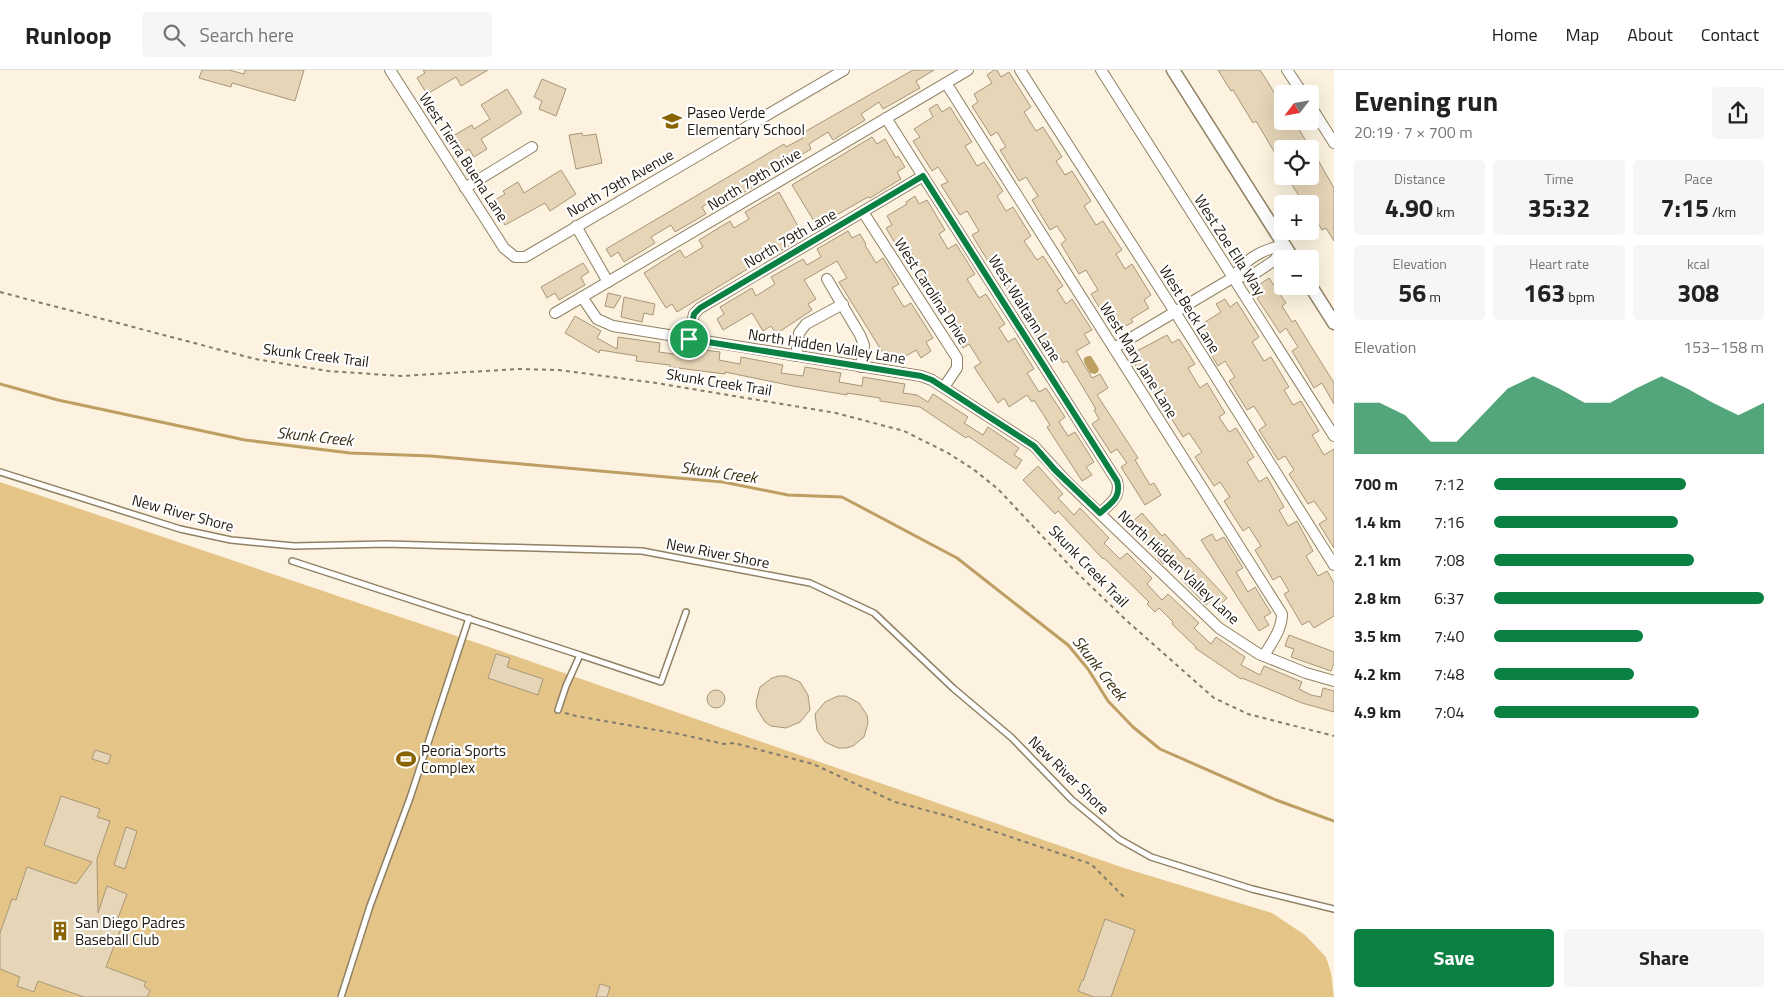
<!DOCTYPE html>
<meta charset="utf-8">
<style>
:root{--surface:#fff;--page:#f6f6f6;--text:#222;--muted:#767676;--line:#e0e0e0;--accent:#0b8043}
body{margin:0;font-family:"Titillium Web",sans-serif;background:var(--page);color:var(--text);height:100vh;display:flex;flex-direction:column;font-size:19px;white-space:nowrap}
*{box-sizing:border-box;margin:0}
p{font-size:16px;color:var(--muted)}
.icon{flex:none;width:28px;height:28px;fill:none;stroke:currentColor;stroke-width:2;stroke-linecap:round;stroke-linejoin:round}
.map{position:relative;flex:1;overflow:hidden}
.panel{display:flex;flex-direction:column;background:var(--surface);width:450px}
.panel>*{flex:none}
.needle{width:32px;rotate:239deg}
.fabs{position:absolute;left:1274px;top:15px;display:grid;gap:10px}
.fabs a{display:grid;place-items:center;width:45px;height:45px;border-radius:5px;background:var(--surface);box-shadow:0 5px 20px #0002;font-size:25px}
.pin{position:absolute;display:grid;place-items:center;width:42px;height:42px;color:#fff;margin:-21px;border:2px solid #fff;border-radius:50%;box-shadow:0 1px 5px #0007}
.round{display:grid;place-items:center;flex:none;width:52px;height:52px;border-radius:5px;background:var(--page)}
.head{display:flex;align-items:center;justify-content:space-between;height:85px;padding:0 20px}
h1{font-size:28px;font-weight:700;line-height:38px}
.stats{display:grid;grid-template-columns:repeat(3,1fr);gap:8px;height:85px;padding:5px 20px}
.stats div{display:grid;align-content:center;border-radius:5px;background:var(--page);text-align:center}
.stats b{font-size:25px;font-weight:700}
.stats small{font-size:14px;font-weight:400}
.stats p{font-size:14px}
.chart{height:140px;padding:10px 20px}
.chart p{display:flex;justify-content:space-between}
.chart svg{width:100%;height:90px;margin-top:5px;fill:var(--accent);opacity:.7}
.primary-button{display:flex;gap:10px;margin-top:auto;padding:10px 20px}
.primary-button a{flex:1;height:58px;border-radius:5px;background:var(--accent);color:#fff;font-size:20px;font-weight:700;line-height:58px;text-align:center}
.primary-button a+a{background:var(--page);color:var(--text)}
ul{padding:0 20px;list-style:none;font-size:16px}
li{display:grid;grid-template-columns:80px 60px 1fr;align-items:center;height:38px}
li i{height:12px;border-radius:6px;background:var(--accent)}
header{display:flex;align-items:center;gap:30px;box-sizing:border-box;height:70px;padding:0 25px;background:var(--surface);border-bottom:1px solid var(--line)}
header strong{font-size:24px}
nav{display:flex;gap:28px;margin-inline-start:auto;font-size:18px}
.search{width:350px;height:45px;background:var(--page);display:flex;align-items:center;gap:12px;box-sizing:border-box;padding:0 18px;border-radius:5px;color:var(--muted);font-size:19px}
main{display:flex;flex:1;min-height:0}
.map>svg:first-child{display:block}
</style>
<header>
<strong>Runloop</strong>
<div class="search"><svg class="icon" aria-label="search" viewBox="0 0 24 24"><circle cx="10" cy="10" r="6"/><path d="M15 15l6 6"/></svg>Search here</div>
<nav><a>Home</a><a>Map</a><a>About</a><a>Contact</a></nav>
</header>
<main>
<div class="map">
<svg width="1334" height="927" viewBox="0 0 1334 927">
<rect width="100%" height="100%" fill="#fcf2df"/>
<polygon fill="#e4c487" points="0,412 498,580 1124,798 1272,843 1305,865 1326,887 1331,903 1334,927 0,927"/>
<polygon fill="#be9f63" points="1088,286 1091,286 1099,299 1098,302 1095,304 1090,303 1084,292 1084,288"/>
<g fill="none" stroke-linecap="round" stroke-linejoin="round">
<polyline stroke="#be9f63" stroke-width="3" points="0,314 58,330 245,370 350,383 431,386 723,412 788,425 842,427 957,488 1068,575 1088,599 1108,631 1133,657 1160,679 1276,730 1334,751"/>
</g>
<g fill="#e6d5b6" stroke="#a7977a">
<polygon points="202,0 229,0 244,4 245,0 304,0 295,31 232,13 231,17 199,8"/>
<polygon points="423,0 488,0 461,16 456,7 427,24 417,8 425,3"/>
<polygon points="913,0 934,0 916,11 920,18 883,39 879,32 861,44 865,50 833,70 828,62 809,74 811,79 793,90 794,92 777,103 773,96 753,107 757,115 725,133 721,125 702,137 706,144 675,162 671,155 651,167 655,173 624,192 618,182 611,187 606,179 784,74 786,77 803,68 801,64"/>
<polygon points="994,0 997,0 1001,7 1009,2 1031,37 1024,42 1036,61 1043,57 1062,87 1056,91 1065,105 1072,101 1091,131 1084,136 1096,155 1103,151 1122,180 1116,184 1125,199 1132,194 1151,225 1144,230 1149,238 1131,249 1133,252 1122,258 1118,251 1110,255 1091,224 1098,220 1086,200 1079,204 1061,174 1066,170 1057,156 1050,160 1032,130 1038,126 1026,107 1019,111 1000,80 1006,77 997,62 991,66 972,36 978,32 974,24 992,13 987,5"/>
<polygon points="1218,0 1260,0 1266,9 1282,36 1282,51 1294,51 1306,71 1292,79 1282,79 1282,95 1256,51 1253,53 1233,20 1231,21"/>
<polygon points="542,9 566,19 556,46 539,39 542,31 534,27"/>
<polygon points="507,19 522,43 481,69 487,79 474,87 469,79 461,84 451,67 472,55 474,59 490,49 481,35"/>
<polygon points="937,34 942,42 950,37 972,72 965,76 977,96 984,92 1003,121 997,126 1006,141 1013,137 1031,166 1024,171 1037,190 1043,186 1063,216 1057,220 1066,234 1072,229 1092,260 1084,264 1090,273 1076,281 1092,308 1100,304 1108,318 1097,325 1138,388 1135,390 1150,415 1154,413 1161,425 1145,435 1121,397 1127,393 1117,379 1111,383 1092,354 1099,349 1094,340 1096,339 1067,291 1063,293 1059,286 1051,290 1032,259 1039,255 1027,235 1020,240 1001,209 1007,206 998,191 991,196 972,165 979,161 967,141 960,145 941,115 948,112 938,97 932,101 913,71 920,67 914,59 933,47 929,39"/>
<polygon points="582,63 583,66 596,64 602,93 576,99 569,65"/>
<polygon points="872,67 877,74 885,69 896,88 898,86 905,97 897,102 901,109 870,128 868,127 817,156 792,115"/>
<polygon points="1310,76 1334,118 1334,171 1326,158 1322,160 1310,140 1310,134 1306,134 1301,125 1299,126 1289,110 1296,106 1310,106"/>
<polygon points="561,100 576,124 550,141 545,133 505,155 492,132 505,124 503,121 518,112 524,123"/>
<polygon points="779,122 804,167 772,186 768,179 750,189 754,195 677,242 672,234 666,238 644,203 680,180 685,188 703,177 699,170 730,151 734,158 749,149 745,142"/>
<polygon points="915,126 919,134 927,130 945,160 939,164 948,179 956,174 975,204 967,209 979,228 986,224 1005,254 999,258 1008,272 1015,268 1034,299 1027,303 1039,322 1046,318 1065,347 1059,352 1068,366 1075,362 1094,392 1086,397 1092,405 1082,411 1047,357 1050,355 1034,330 1032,332 1027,325 1009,337 1004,328 998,333 974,297 981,293 969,274 963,278 943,248 950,244 940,229 934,233 914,203 921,199 910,180 902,185 886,158 892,155 887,146 907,134 906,132"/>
<polygon points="848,161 852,168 860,164 866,174 865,175 876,193 883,188 899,214 892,218 904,237 911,233 933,268 926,272 931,281 921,288 916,280 898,291 894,283 886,288 839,212 847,208 837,191 804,210 816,229 808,234 812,240 776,264 771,256 763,261 752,243 723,260 717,249 724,244 720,237 752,218 756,226 775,214 771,207 803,189 807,195 821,187 817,179"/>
<polygon points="583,193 589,202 581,207 585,215 559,230 555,223 547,228 541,217"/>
<polygon points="1269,208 1286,233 1282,236 1292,252 1295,250 1301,260 1334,313 1334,334 1322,313 1314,318 1292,281 1298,277 1286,258 1280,263 1257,228 1264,223 1259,215"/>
<polygon points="608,223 621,226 614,238 605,236"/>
<polygon points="624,227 655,234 653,245 644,243 642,252 621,247"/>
<polygon points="1225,229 1230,237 1237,232 1259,267 1252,272 1264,291 1271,287 1289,317 1284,320 1293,335 1301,331 1319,361 1312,365 1324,385 1334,379 1334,478 1319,454 1327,449 1314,431 1308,434 1289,404 1294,400 1285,386 1278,390 1259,360 1266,355 1254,336 1247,340 1229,311 1235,307 1225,291 1218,296 1200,266 1206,262 1202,254 1221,242 1216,234"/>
<polygon points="575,246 601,261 597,268 617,279 618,267 660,273 659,282 681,285 682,277 720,282 719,290 740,294 741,287 783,295 781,303 803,306 805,297 841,303 839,312 862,316 863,307 905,314 903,323 917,325 928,332 933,324 968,347 964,353 983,365 988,357 1019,378 1014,385 1022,390 1016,399 968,366 966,368 920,337 880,331 880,328 847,323 847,325 793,316 725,302 725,304 670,297 670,295 636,291 637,286 600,280 599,283 565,263"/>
<polygon points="1167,265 1172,273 1179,269 1195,294 1188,298 1200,318 1207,313 1225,343 1219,347 1229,362 1236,358 1254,387 1247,392 1259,412 1267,407 1284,437 1279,440 1288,456 1297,451 1313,481 1306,486 1318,506 1327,501 1334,513 1334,546 1314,558 1309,551 1302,555 1284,524 1289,521 1280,506 1273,510 1255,480 1261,476 1254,465 1249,457 1243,461 1224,431 1230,427 1220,412 1214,416 1195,387 1202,382 1189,363 1183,367 1164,337 1170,333 1161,318 1154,323 1134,293 1142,288 1137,281"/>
<polygon points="1038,396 1063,424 1058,428 1074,445 1080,438 1109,468 1104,473 1120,489 1127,483 1152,508 1147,514 1162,530 1168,524 1199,553 1194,558 1211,574 1216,567 1245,587 1241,595 1260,605 1264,596 1302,612 1299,619 1311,625 1321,627 1323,618 1334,621 1334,642 1302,633 1242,608 1241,609 1195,578 1196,577 1172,554 1173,552 1159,538 1155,542 1147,534 1149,532 1104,488 1103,489 1058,441 1055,444 1023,410"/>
<polygon points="1142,443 1162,466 1165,464 1187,489 1189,488 1227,528 1220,535 1214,528 1206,535 1181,509 1186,504 1171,487 1163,494 1136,462 1140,459 1133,451"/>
<polygon points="1212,464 1216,471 1224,467 1243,498 1236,502 1248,522 1255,517 1271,543 1264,547 1269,555 1259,561 1201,470"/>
<polygon points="1289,565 1334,582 1334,593 1331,601 1291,587 1294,579 1285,576"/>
<polygon points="496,584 510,588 507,597 543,609 538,625 488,608"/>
<polygon points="779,606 786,606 800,612 808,625 810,640 800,652 786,658 771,656 765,652 757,639 756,632 760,617 772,608"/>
<circle cx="716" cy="629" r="9"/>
<polygon points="838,626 846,626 859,633 867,645 868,653 864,667 853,676 846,678 838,678 825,672 817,660 815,644 825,632"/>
<polygon points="95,680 111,685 108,694 92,689"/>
<polygon points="61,726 100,739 97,747 110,751 97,789 98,843 107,816 127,824 115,856 121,858 106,897 146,912 144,916 150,921 147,927 84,927 38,911 34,922 17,916 20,907 0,899 0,863 12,829 16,830 27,797 76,814 92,792 44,775"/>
<polygon points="126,757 137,761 125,799 114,795"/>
<polygon points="1105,849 1135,860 1111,927 1094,927 1078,921 1082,910 1083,911"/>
<polygon points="600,914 610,917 607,927 596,927"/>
</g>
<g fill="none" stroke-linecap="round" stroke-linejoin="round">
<defs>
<g id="service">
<polyline points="0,402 180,459 231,470 294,476 386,474 642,481 810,513 874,543 953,618 1012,668 1072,730 1119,769 1151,787 1252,819 1334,839"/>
<polyline points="292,491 580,585 566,616 558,640"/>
<polyline points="580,585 661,612 686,542"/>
<polyline points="341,927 370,836 410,728 469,548"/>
</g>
<g id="minor">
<polyline points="390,0 504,178 515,187 525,187 844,0"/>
<polyline points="1020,0 1175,242 1334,495"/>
<polyline points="1101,0 1334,366"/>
<polyline points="1287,0 1303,24"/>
<path d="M946 13 1282 544C1282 560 1271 573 1264 586"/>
<polyline points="1310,35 1334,73"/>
<path d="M886 48 1117 411C1121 427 1111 433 1100 443"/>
<polyline points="465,118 532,77"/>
<polyline points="863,142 957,288 957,298 944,317"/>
<polyline points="576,156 608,212"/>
<path d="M1234 207C1246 188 1262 180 1284 175"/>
<polyline points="827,209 860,265 864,275 861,297"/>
<polyline points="582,227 597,249 613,256 921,306 932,310 1034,376 1067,412 1219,558 1259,584 1306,603 1334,611"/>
<polyline points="555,243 968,0"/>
<polyline points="689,269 694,244 700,238 923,106"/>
<polyline points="1114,278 1234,207 1251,206 1275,190 1284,175"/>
<polyline points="796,286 799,263 806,254 843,234"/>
</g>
<g id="tertiary">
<polyline points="1173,0 1293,189"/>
<polyline points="1310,215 1334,253"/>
</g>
</defs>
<use href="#service" stroke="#908164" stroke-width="8"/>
<use href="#minor" stroke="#908164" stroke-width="12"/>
<use href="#tertiary" stroke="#908164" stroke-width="15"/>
<g stroke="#837b6c" stroke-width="2" stroke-dasharray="4 4" stroke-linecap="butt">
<polyline points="0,222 255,289 328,301 401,306 518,299 559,300 656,313 836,343 904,361 948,383 973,399 998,419 1072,498 1127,551 1214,628 1248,644 1334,666"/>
<polyline points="565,643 576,646 679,664 724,674 734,673 813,694 895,732 948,746 1091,794 1125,828"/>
</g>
<use href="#service" stroke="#fff" stroke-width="5"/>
<use href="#minor" stroke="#fff" stroke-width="10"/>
<use href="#tertiary" stroke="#fff" stroke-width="12"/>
</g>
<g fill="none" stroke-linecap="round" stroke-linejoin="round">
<defs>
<path id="route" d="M923 106 1117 411C1122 427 1111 433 1100 443L1055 400 1034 376 932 310 921 306 689 269 694 244 700 238Z"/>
</defs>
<use href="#route" stroke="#fff" stroke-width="10"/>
<use href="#route" stroke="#0b8043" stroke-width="6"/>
</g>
<defs>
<symbol id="school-bare" viewBox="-9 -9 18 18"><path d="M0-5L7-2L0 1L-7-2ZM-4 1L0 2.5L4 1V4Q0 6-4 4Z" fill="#896401" stroke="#fff" stroke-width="2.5" paint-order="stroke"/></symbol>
<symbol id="stadium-bare" viewBox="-9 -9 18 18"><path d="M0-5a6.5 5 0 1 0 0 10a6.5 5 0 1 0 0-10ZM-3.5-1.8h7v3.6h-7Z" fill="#896401" stroke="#fff" stroke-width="2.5" paint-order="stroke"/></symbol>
<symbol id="building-bare" viewBox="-9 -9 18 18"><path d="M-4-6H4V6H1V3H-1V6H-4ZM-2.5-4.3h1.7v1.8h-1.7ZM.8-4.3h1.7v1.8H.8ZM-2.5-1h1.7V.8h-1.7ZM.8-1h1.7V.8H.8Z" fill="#896401" stroke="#fff" stroke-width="2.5" paint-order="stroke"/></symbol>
</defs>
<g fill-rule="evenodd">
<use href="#school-bare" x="658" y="37" width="28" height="28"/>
<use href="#stadium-bare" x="392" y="675" width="28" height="28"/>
<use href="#building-bare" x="46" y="847" width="28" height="28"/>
</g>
<g text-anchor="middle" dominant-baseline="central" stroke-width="4.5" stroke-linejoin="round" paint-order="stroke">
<g font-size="15" fill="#1d170b" stroke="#fff" text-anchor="start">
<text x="687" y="42">Paseo Verde<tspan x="687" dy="17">Elementary School</tspan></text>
<text x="421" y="680">Peoria Sports<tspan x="421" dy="17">Complex</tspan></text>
<text x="75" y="852">San Diego Padres<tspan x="75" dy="17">Baseball Club</tspan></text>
</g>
<g font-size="15" fill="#1d170b" stroke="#fff">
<text transform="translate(464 87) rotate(57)">West Tierra Buena Lane</text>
<text transform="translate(754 109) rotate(-31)">North 79th Drive</text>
<text transform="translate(620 113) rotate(-30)">North 79th Avenue</text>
<text transform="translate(790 168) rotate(-30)">North 79th Lane</text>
<text transform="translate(1230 175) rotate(57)">West Zoe Ella Way</text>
<text transform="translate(932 221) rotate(57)">West Carolina Drive</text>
<text transform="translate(1025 238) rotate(58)">West Waltann Lane</text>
<text transform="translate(1190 239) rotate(58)">West Beck Lane</text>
<text transform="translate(827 276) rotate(9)">North Hidden Valley Lane</text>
<text transform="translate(316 285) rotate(7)">Skunk Creek Trail</text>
<text transform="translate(1139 290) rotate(58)">West Mary Jane Lane</text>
<text transform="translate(719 312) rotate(9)">Skunk Creek Trail</text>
<text transform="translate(183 443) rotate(15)">New River Shore</text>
<text transform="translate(718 483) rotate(11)">New River Shore</text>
<text transform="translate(1089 496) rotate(46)">Skunk Creek Trail</text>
<text transform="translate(1179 497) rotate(43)">North Hidden Valley Lane</text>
<text transform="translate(1069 705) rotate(44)">New River Shore</text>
</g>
<g font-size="16" font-style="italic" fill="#3c2f13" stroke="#fff">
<text transform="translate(315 366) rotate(6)">Skunk Creek</text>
<text transform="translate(719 402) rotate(8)">Skunk Creek</text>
<text transform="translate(1100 598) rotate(52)">Skunk Creek</text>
</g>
</g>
</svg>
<div class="fabs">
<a><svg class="needle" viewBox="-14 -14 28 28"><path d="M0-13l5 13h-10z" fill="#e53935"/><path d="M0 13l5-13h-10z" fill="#767676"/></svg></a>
<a><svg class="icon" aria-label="locate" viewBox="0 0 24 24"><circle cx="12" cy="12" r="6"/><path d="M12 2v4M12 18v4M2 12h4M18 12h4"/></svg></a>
<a>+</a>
<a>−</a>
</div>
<div class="pin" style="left:689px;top:269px;background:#1e9e55"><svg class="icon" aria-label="arrive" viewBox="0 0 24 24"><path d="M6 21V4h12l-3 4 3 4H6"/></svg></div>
</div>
<section class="panel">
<div class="head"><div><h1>Evening run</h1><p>20:19 · 7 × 700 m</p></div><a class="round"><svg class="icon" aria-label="share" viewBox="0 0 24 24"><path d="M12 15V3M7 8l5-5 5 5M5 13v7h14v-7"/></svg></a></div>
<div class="stats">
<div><p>Distance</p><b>4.90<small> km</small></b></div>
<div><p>Time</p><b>35:32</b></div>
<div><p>Pace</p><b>7:15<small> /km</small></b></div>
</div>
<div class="stats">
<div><p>Elevation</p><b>56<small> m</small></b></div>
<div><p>Heart rate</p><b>163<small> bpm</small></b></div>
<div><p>kcal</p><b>308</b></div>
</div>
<div class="chart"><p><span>Elevation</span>153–158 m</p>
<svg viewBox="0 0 160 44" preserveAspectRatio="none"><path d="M0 44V19L10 19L20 25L30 38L40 38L50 25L60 12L70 6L80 12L90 19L100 19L110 12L120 6L130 12L140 19L150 25L160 19V44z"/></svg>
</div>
<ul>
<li><b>700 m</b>7:12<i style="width:71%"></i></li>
<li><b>1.4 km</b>7:16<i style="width:68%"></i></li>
<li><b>2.1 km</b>7:08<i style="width:74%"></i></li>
<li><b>2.8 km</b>6:37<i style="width:100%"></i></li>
<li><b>3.5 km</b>7:40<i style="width:55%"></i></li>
<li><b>4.2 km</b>7:48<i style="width:52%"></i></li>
<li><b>4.9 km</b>7:04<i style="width:76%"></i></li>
</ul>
<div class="primary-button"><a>Save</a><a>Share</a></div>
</section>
</main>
